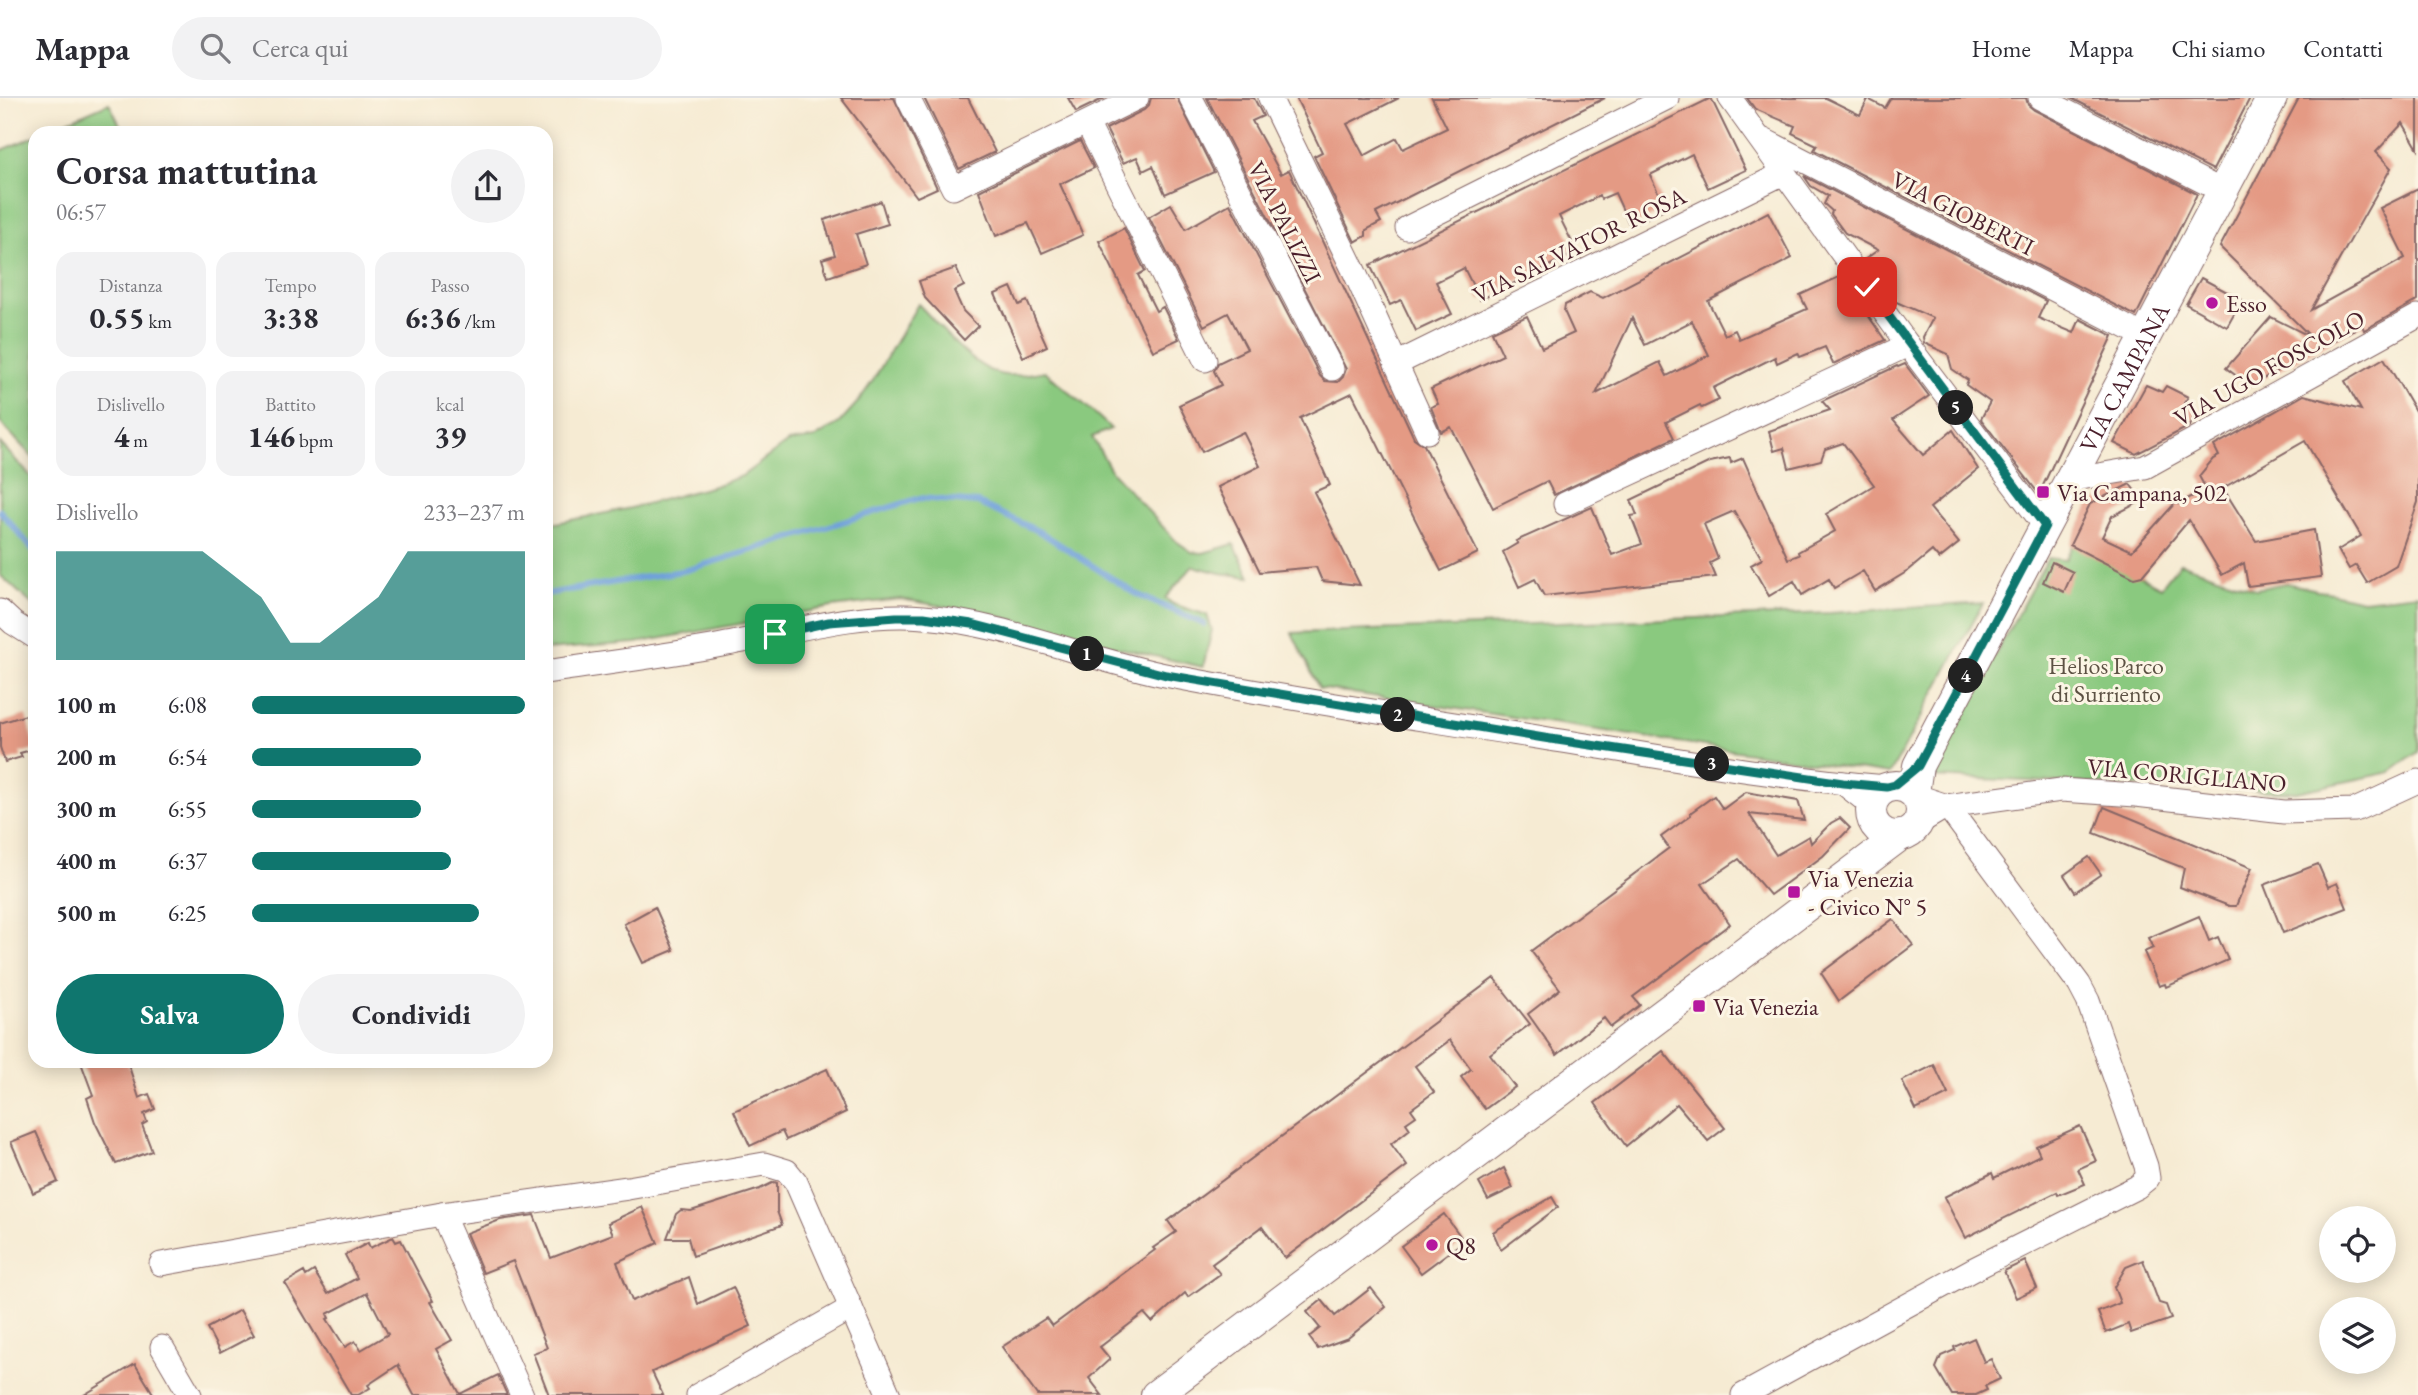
<!DOCTYPE html>
<html lang="it">
<meta charset="utf-8">
<style>
:root{--surface:#fff;--page:#f2f2f3;--text:#2b2b33;--muted:#7c7c81;--line:#e1e1e2;--accent:#0f766e}
body{margin:0;font-family:"EB Garamond",serif;background:var(--page);color:var(--text);height:100vh;display:flex;flex-direction:column;font-size:26px;white-space:nowrap}
*{box-sizing:border-box;margin:0}
p{font-size:23px;color:var(--muted)}
.icon{flex:none;width:38px;height:38px;fill:none;stroke:currentColor;stroke-width:2;stroke-linecap:round;stroke-linejoin:round}
.map{position:relative;flex:1;overflow:hidden}
.details{position:absolute;left:28px;top:28px;width:525px;height:942px;display:flex;flex-direction:column;background:var(--surface);border-radius:21px;box-shadow:0 4px 18px #0003}
.details>*{flex:none}
.tools{position:absolute;left:2319px;top:1108px;display:grid;gap:14px}
.tools a{display:grid;place-items:center;width:77px;height:77px;border-radius:50%;background:var(--surface);box-shadow:0 4px 18px #0003;font-size:35px}
.pin{position:absolute;display:grid;place-items:center;width:60px;height:60px;color:#fff;margin:-30px;border-radius:14px;box-shadow:0 4px 10px #0006}
.km{position:absolute;width:35px;height:35px;margin:-18px;border-radius:50%;background:#222;color:#fff;font-size:19px;line-height:35px;text-align:center}
.round{display:grid;place-items:center;flex:none;width:74px;height:74px;border-radius:37px;background:var(--page)}
.head{display:flex;align-items:center;justify-content:space-between;height:119px;padding:0 28px}
h1{font-size:38px;font-weight:700;line-height:52px}
.metrics{display:grid;grid-template-columns:repeat(3,1fr);gap:10px;height:119px;padding:7px 28px}
.metrics div{display:grid;align-content:center;border-radius:18px;background:var(--page);text-align:center}
.metrics b{font-size:30px;font-weight:700}
.metrics small{font-size:19px;font-weight:400}
.metrics p{font-size:19px}
.chart{height:196px;padding:14px 28px}
.chart p{display:flex;justify-content:space-between}
.chart svg{width:100%;height:126px;margin-top:7px;fill:var(--accent);opacity:.7}
.cta{display:flex;gap:14px;margin-top:auto;padding:14px 28px}
.cta a{flex:1;height:80px;border-radius:42px;background:var(--accent);color:#fff;font-size:28px;font-weight:700;line-height:80px;text-align:center}
.cta a+a{background:var(--page);color:var(--text)}
ul{padding:0 28px;list-style:none;font-size:23px}
li{display:grid;grid-template-columns:112px 84px 1fr;align-items:center;height:52px}
li i{height:18px;border-radius:9px;background:var(--accent)}
header{display:flex;align-items:center;gap:42px;box-sizing:border-box;height:98px;padding:0 35px;background:var(--surface);border-bottom:2px solid var(--line)}
header strong{font-size:33px}
nav{display:flex;gap:38px;margin-inline-start:auto;font-size:24px}
.search{width:490px;height:63px;background:var(--page);display:flex;align-items:center;gap:18px;box-sizing:border-box;padding:0 24px;border-radius:38px;color:var(--muted);font-size:26px}
.map>svg:first-child{display:block}
</style>
<header>
<strong>Mappa</strong>
<div class="search"><svg class="icon" aria-label="search" viewBox="0 0 24 24"><circle cx="10" cy="10" r="6"/><path d="M15 15l6 6"/></svg>Cerca qui</div>
<nav><a>Home</a><a>Mappa</a><a>Chi siamo</a><a>Contatti</a></nav>
</header>
<div class="map">
<svg width="2418" height="1297" viewBox="0 0 2418 1297">
<rect width="100%" height="100%" fill="#fcf5e5"/>
<filter id="ink" filterUnits="userSpaceOnUse"><feTurbulence type="fractalNoise" baseFrequency=".0143" numOctaves="2"/><feDisplacementMap in="SourceGraphic" scale="14" xChannelSelector="R" yChannelSelector="G"/><feConvolveMatrix kernelMatrix="1 2 1 2 8 2 1 2 1" color-interpolation-filters="sRGB"/></filter>
<filter id="wash" filterUnits="userSpaceOnUse"><feTurbulence type="fractalNoise" baseFrequency=".00686" numOctaves="4" result="noise"/><feDisplacementMap in="SourceGraphic" scale="28" xChannelSelector="R" yChannelSelector="G"/><feGaussianBlur stdDeviation="1.57" result="paint"/><feColorMatrix in="noise" values="0 0 0 0 0 0 0 0 0 0 0 0 0 0 0 0 0 1.4 0 .05"/><feComposite in="paint" operator="in"/></filter>
<g filter="url(#wash)">
<rect width="100%" height="100%" fill="#f6ebd3"/>
<g fill="#8ac97f" stroke="#6a7455" stroke-width="2">
<polygon points="109,5 124,35 41,35"/>
<polygon points="35,38 35,362 0,324 0,53"/>
<path d="M918 206C940 228 967 264 996 275 1010 280 1030 276 1045 273 1066 293 1090 309 1111 331L1092 339 1112 374 1176 443 1192 454 1203 455 1234 446 1250 479 1220 475 1193 468 1165 500 1173 506 1207 517 1212 532 1203 569 1119 550 991 516 900 501 832 509 636 545 546 552V427L631 410 714 388 742 378 788 344 815 340 839 325 858 304 874 281Z"/>
<polygon points="0,345 35,383 35,509 0,477"/>
<polygon points="2074,445 2161,489 2180,465 2256,491 2286,485 2363,502 2418,496 2418,654 2391,674 2297,694 1929,679 2048,460 2065,462"/>
<polygon points="1983,505 1890,676 1319,590 1292,535 1830,515"/>
</g>
<g fill="none" stroke-linecap="round" stroke-linejoin="round">
<g stroke="#6fa1da" stroke-width="6">
<polyline points="0,413 35,454"/>
<polyline points="546,496 687,472 920,400 978,405 1042,435 1136,496 1204,526"/>
</g>
</g>
<g id="blocks">
<g fill="#e49a84" fill-rule="evenodd">
<polygon points="841,0 894,0 937,90 917,99"/>
<polygon points="924,0 968,0 995,54 959,71"/>
<polygon points="1068,0 1105,0 1076,14"/>
<polygon points="1151,0 1177,0 1214,74 1165,96 1153,68 1143,73 1137,59 1123,65 1106,31 1144,12 1149,7"/>
<polygon points="1207,0 1254,0 1263,18 1252,23 1281,76 1289,72 1414,340 1424,347 1478,455 1441,473 1352,295 1300,320 1330,387 1314,394 1360,487 1322,483 1316,469 1260,474 1218,389 1260,368 1243,334 1202,354 1179,307 1221,287 1214,273 1218,265 1247,251 1228,215 1204,228 1149,119 1171,106 1186,131 1230,106 1320,278 1325,283 1338,284 1343,279 1346,271"/>
<polygon points="1296,0 1399,0 1347,26 1364,58 1397,40 1403,51 1447,30 1432,0 1605,0 1376,115 1381,124 1366,132 1366,138 1355,144 1314,58 1322,54"/>
<polygon points="1711,0 1746,72 1708,90 1692,56 1650,77 1666,111 1630,128 1615,95 1601,101 1599,98 1559,118 1577,154 1480,202 1464,170 1436,184 1452,216 1416,233 1401,202 1390,207 1370,167"/>
<polygon points="1747,0 1826,0 1860,17 1868,1 1885,10 1891,0 2026,0 2028,7 2034,12 2197,96 2136,218 1814,52 1817,47 1792,35 1795,28 1755,11"/>
<polygon points="2071,0 2250,0 2213,72"/>
<polygon points="2299,0 2418,0 2418,51 2403,25 2376,54 2391,70 2311,212 2405,160 2380,110 2418,91 2418,202 2364,232 2362,227 2250,288 2226,270 2271,219 2311,239 2220,149"/>
<polygon points="1080,43 1094,70 1060,86 1083,137 1042,155 1028,125 996,138 979,93"/>
<polygon points="1804,78 2046,203 2038,220 2074,235 2080,221 2113,238 2039,396 1981,321 1990,304 1966,287 1968,282 1952,271 1948,256 1924,245 1923,239 1933,220 1894,203 1864,162 1878,152 1845,135 1831,116 1832,113 1824,106 1828,98 1811,88"/>
<polygon points="881,103 888,126 856,136 866,166 828,179 822,161 835,157 824,122"/>
<path d="M1768 114 1792 160 1708 203 1725 237 1735 232 1739 241 1807 211 1800 197 1841 178 1885 242 1833 266 1825 249 1800 259 1798 255 1777 265 1775 259 1713 290 1719 302 1702 310 1700 307 1666 324 1674 340 1554 397 1547 383 1493 410 1451 329 1441 334 1431 309 1438 306 1431 291 1503 257 1492 234 1527 218 1542 250 1574 235 1564 213 1565 207 1590 194 1603 200ZM1632 220 1645 247 1692 223 1709 257 1667 278 1660 264 1596 296Z"/>
<polygon points="1124,130 1145,173 1138,177 1156,213 1163,209 1179,241 1153,253 1099,143"/>
<polygon points="956,170 964,188 954,193 963,213 978,228 964,242 925,200 919,183"/>
<polygon points="2201,180 2242,202 2227,229 2186,206"/>
<polygon points="1011,189 1019,207 1027,203 1047,248 1023,259 995,196"/>
<polygon points="2384,260 2418,318 2418,404 2396,468 2367,485 2356,467 2349,471 2338,452 2361,438 2305,343 2223,390 2256,443 2314,432 2321,479 2248,488 2244,465 2222,477 2189,422 2142,478 2134,480 2070,447 2090,406 2130,386 2142,403 2112,418 2102,439 2132,453 2176,404 2178,406 2206,391 2199,378 2213,361 2219,358 2214,348 2304,297 2361,312 2345,283"/>
<polygon points="1905,266 1929,298 1893,322 1923,357 1953,332 1978,371 1930,410 1959,445 1939,461 1932,453 1908,473 1875,493 1863,473 1834,490 1829,481 1802,497 1794,483 1769,498 1751,467 1762,461 1734,413 1704,426 1718,461 1710,465 1716,479 1544,498 1535,481 1519,489 1503,454 1518,445 1516,443 1592,409 1612,457 1642,446 1631,418 1637,417 1631,402 1710,364 1730,360 1731,365 1743,360 1788,461 1799,457 1798,454 1835,433 1826,416 1874,387 1843,345 1825,351 1821,362 1789,370 1784,350 1774,353 1769,333 1830,312 1822,303 1897,268 1898,269"/>
<polygon points="2146,287 2162,294 2166,288 2188,299 2184,305 2196,314 2190,328 2136,356 2114,345"/>
<polygon points="2052,464 2073,474 2064,494 2043,484"/>
<polygon points="26,617 35,651 20,655 22,659 5,664 0,649 0,625"/>
<polygon points="1746,694 1798,703 1804,722 1749,716 1776,757 1809,738 1811,745 1831,725 1840,720 1850,730 1823,758 1770,797 1739,761 1702,786 1730,826 1633,899 1640,907 1611,929 1604,920 1557,957 1528,916 1560,891 1531,853 1669,750 1661,739 1691,717 1690,715 1714,698 1723,711"/>
<polygon points="2104,709 2252,770 2236,808 2229,808 2180,789 2184,770 2094,735"/>
<polygon points="2089,759 2101,776 2075,794 2064,777"/>
<polygon points="2318,766 2328,789 2337,785 2347,810 2283,835 2264,787"/>
<polygon points="655,809 674,852 643,865 624,826"/>
<polygon points="2199,818 2209,843 2218,839 2228,862 2166,889 2165,886 2159,888 2144,854 2153,850 2148,840"/>
<polygon points="1893,821 1913,847 1839,903 1821,875"/>
<polygon points="1494,880 1530,926 1490,956 1515,989 1485,1011 1461,979 1471,971 1450,942 1415,968 1434,994 1411,1011 1416,1018 1406,1025 1410,1031 1391,1046 1407,1068 1285,1160 1262,1129 1212,1166 1220,1176 1188,1199 1185,1195 1152,1224 1144,1215 1100,1249 1110,1261 1089,1280 1102,1297 1037,1297 1002,1249 1046,1220 1052,1228 1155,1152 1153,1150 1176,1134 1168,1123"/>
<polygon points="1663,953 1725,1030 1708,1043 1677,1006 1626,1048 1595,1005"/>
<polygon points="80,962 127,962 139,1000 149,996 155,1011 144,1016 147,1024 142,1027 152,1053 116,1066 95,1024 87,1000 93,997"/>
<polygon points="1934,967 1948,996 1916,1012 1902,983"/>
<polygon points="827,971 846,1014 786,1042 782,1033 750,1048 734,1013"/>
<polygon points="2080,1028 2096,1063 2078,1071 2085,1086 2058,1097 2057,1094 1965,1140 1944,1099 1992,1075 1994,1080 2040,1057 2036,1048"/>
<polygon points="36,1034 58,1084 33,1095 11,1044"/>
<polygon points="1504,1070 1513,1090 1488,1102 1479,1085"/>
<polygon points="774,1084 777,1085 777,1113 782,1127 693,1158 688,1140 667,1140 676,1116 681,1112 691,1113 760,1091"/>
<polygon points="1552,1099 1558,1109 1501,1152 1493,1134"/>
<polygon points="642,1109 658,1145 617,1164 632,1203 689,1179 698,1206 733,1189 751,1228 652,1274 663,1297 549,1297 533,1255 547,1250 513,1163 483,1175 466,1135 500,1122 534,1117 551,1160 613,1136 608,1125"/>
<polygon points="1444,1116 1464,1143 1421,1175 1401,1148"/>
<path d="M393 1139 396 1144 401 1142 433 1203 430 1204 452 1242 436 1251 460 1296 498 1277 507 1297H414L398 1267 368 1287 370 1290 358 1297H351L285 1185 304 1174 306 1178 314 1173 328 1196 357 1180 345 1157 368 1145 370 1150ZM367 1195 388 1236 361 1252 355 1243 345 1249 327 1221 329 1220 327 1216Z"/>
<polygon points="2143,1162 2159,1205 2166,1207 2171,1221 2131,1235 2128,1226 2106,1235 2098,1214 2120,1205 2114,1189 2126,1169"/>
<polygon points="2025,1163 2037,1190 2016,1200 2004,1173"/>
<polygon points="1371,1190 1386,1209 1348,1240 1318,1251 1309,1239 1320,1230 1307,1214 1322,1202 1335,1218"/>
<polygon points="240,1212 254,1237 220,1255 207,1230"/>
<polygon points="1974,1240 1984,1264 1991,1261 2000,1281 1985,1288 1987,1292 1976,1297 1952,1297 1936,1270 1941,1258 1955,1252 1954,1249"/>
<polygon points="135,1266 154,1297 84,1297"/>
</g>
</g>
</g>
<g filter="url(#ink)">
<use href="#blocks" fill-opacity="0" stroke="#866666" stroke-width="2"/>
<g fill="none" stroke-linecap="round" stroke-linejoin="round">
<defs>
<g id="minor">
<polyline points="908,0 953,90 1137,0"/>
<polyline points="1191,0 1332,271"/>
<polyline points="1270,0 1355,175 1427,334"/>
<polyline points="1730,0 1908,247 2045,428"/>
<polyline points="2040,0 2224,94"/>
<polyline points="1087,25 1205,262"/>
<polyline points="1764,42 2144,238"/>
<polyline points="1407,130 1667,0"/>
<polyline points="1396,266 1784,75"/>
<polyline points="2069,382 2145,369 2418,218"/>
<polyline points="1565,406 1908,247"/>
<polyline points="0,513 13,525 35,539"/>
<path d="M546 574C605 565 664 558 722 547 788 535 856 513 924 519 1008 526 1088 562 1170 578 1298 603 1427 621 1555 642 1665 659 1776 680 1887 689"/>
<polyline points="1843,685 1871,707"/>
<polyline points="1917,726 1947,708 2061,692 2136,697 2284,714 2355,712 2418,683"/>
<polyline points="442,1116 522,1297"/>
<polyline points="161,1166 442,1116 628,1090 764,1066 787,1073 796,1084 889,1297"/>
<polyline points="162,1249 190,1297"/>
<polyline points="698,1297 851,1210"/>
<polyline points="1743,1297 1972,1172 2137,1089 2148,1080 2146,1068 2088,903 2079,886 1947,708 1917,698"/>
</g>
<g id="major">
<circle cx="1896" cy="713" r="25"/>
<path id="s1" d="M1914 695 1918 668 2272 0"/>
<polyline points="1156,1297 1901,737"/>
</g>
</defs>
<use href="#minor" stroke="#866666" stroke-width="25"/>
<use href="#major" stroke="#866666" stroke-width="32"/>
<use href="#minor" stroke="#fff" stroke-width="23"/>
<use href="#major" stroke="#fff" stroke-width="30"/>
</g>
</g>
<g fill="none" stroke-linecap="round" stroke-linejoin="round" filter="url(#ink)">
<defs>
<polyline id="route" points="775,536 829,524 896,519 924,519 972,526 1166,577 1544,640 1843,685 1887,689 1895,687 1918,668 2045,428 1867,189"/>
</defs>
<use href="#route" stroke="#fff" stroke-width="14"/>
<use href="#route" stroke="#0f766e" stroke-width="9"/>
</g>
<g fill="#b5179e" stroke="#fcf5e5" stroke-width="2.5">
<circle cx="2212" cy="205" r="7"/>
<rect x="2036" y="387" width="14" height="14" rx="3.5"/>
<rect x="1787" y="787" width="14" height="14" rx="3.5"/>
<rect x="1692" y="901" width="14" height="14" rx="3.5"/>
<circle cx="1432" cy="1147" r="7"/>
</g>
<g text-anchor="middle" dominant-baseline="central" stroke-width="6" stroke-linejoin="round" paint-order="stroke">
<g font-size="24" fill="#4a1f2b" stroke="#fcf5e5">
<text transform="translate(1963 115) rotate(27)">VIA GIOBERTI</text>
<text transform="translate(1285 124) rotate(63)">VIA PALIZZI</text>
<text transform="translate(1579 147) rotate(-26)">VIA SALVATOR ROSA</text>
<text transform="translate(2269 270) rotate(-29)">VIA UGO FOSCOLO</text>
<text stroke="none"><textPath href="#s1" startOffset="467">VIA CAMPANA</textPath></text>
<text transform="translate(2187 677) rotate(5)">VIA CORIGLIANO</text>
</g>
<g font-size="24" fill="#4a1f2b" stroke="#fcf5e5" text-anchor="start">
<text x="2226" y="205">Esso</text>
<text x="2057" y="394">Via Campana, 502</text>
<text x="1808" y="780">Via Venezia<tspan x="1808" dy="28">- Civico N° 5</tspan></text>
<text x="1713" y="908">Via Venezia</text>
<text x="1446" y="1147">Q8</text>
</g>
<g font-size="24" fill="#5d5244" stroke="#fcf5e5">
<text x="2106" y="567">Helios Parco<tspan x="2106" dy="28">di Surriento</tspan></text>
</g>
</g>
</svg>
<div class="tools">
<a><svg class="icon" aria-label="locate" viewBox="0 0 24 24"><circle cx="12" cy="12" r="6"/><path d="M12 2v4M12 18v4M2 12h4M18 12h4"/></svg></a>
<a><svg class="icon" aria-label="layers" viewBox="0 0 24 24"><path d="M12 4l9 5-9 5-9-5zM3 14l9 5 9-5"/></svg></a>
</div>
<div class="pin" style="left:775px;top:536px;background:#1e9e55"><svg class="icon" aria-label="arrive" viewBox="0 0 24 24"><path d="M6 21V4h12l-3 4 3 4H6"/></svg></div>
<div class="pin" style="left:1867px;top:189px;background:#d93025"><svg class="icon" aria-label="check" viewBox="0 0 24 24"><path d="M5 12l5 5 9-10"/></svg></div>
<b class="km" style="left:1087px;top:556px">1</b>
<b class="km" style="left:1398px;top:617px">2</b>
<b class="km" style="left:1712px;top:666px">3</b>
<b class="km" style="left:1966px;top:578px">4</b>
<b class="km" style="left:1956px;top:310px">5</b>
<section class="details">
<div class="head"><div><h1>Corsa mattutina</h1><p>06:57</p></div><a class="round"><svg class="icon" aria-label="share" viewBox="0 0 24 24"><path d="M12 15V3M7 8l5-5 5 5M5 13v7h14v-7"/></svg></a></div>
<div class="metrics">
<div><p>Distanza</p><b>0.55<small> km</small></b></div>
<div><p>Tempo</p><b>3:38</b></div>
<div><p>Passo</p><b>6:36<small> /km</small></b></div>
</div>
<div class="metrics">
<div><p>Dislivello</p><b>4<small> m</small></b></div>
<div><p>Battito</p><b>146<small> bpm</small></b></div>
<div><p>kcal</p><b>39</b></div>
</div>
<div class="chart"><p><span>Dislivello</span>233–237 m</p>
<svg viewBox="0 0 160 44" preserveAspectRatio="none"><path d="M0 44V6L10 6L20 6L30 6L40 6L50 6L60 14L70 22L80 38L90 38L100 30L110 22L120 6L130 6L140 6L150 6L160 6V44z"/></svg>
</div>
<ul>
<li><b>100 m</b>6:08<i style="width:100%"></i></li>
<li><b>200 m</b>6:54<i style="width:62%"></i></li>
<li><b>300 m</b>6:55<i style="width:62%"></i></li>
<li><b>400 m</b>6:37<i style="width:73%"></i></li>
<li><b>500 m</b>6:25<i style="width:83%"></i></li>
</ul>
<div class="cta"><a>Salva</a><a>Condividi</a></div>
</section>
</div>
